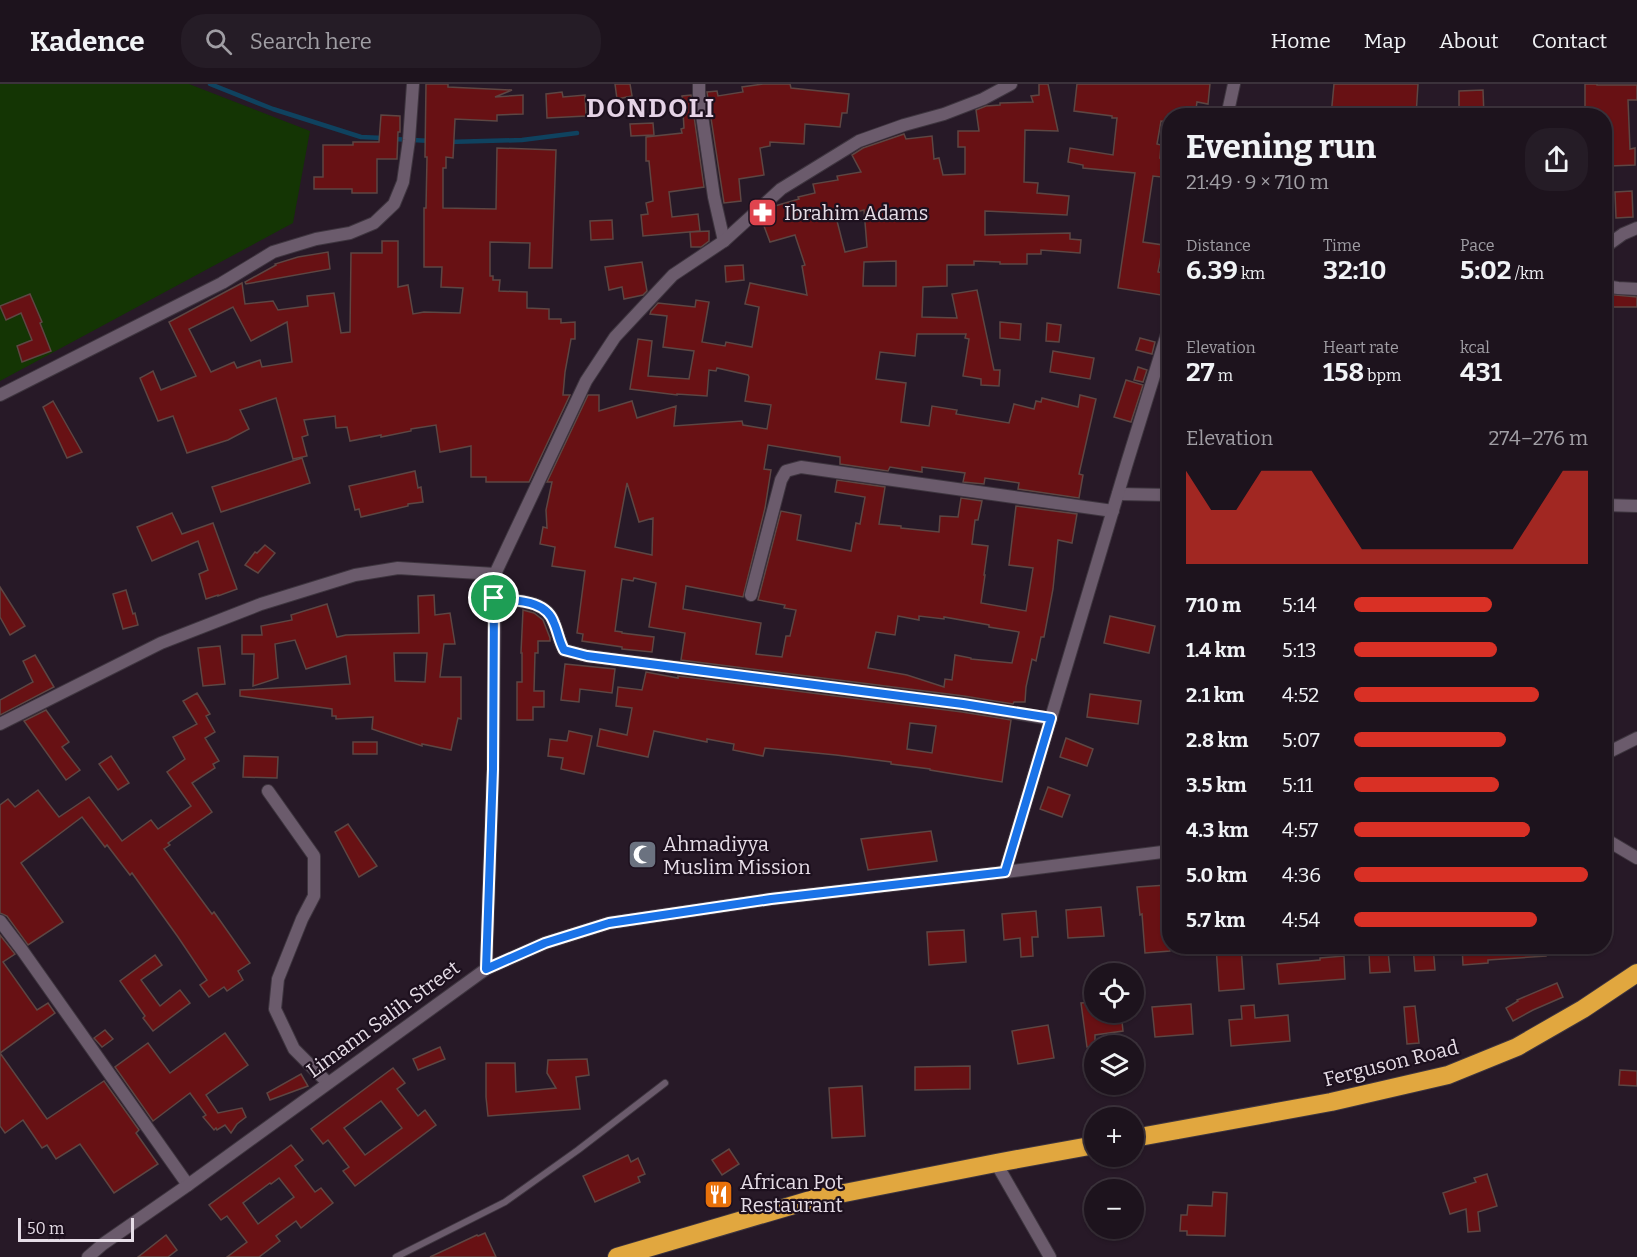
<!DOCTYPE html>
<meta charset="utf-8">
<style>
:root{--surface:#1d131d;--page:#251c26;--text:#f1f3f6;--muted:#a09ea4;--line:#3b323b;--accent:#d93025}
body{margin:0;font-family:Bitter,serif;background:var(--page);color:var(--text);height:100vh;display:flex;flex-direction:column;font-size:22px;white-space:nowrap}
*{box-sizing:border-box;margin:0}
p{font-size:20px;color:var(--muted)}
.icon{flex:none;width:33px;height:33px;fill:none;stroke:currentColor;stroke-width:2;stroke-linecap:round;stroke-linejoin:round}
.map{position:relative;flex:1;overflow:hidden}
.side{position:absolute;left:1162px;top:24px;width:450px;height:846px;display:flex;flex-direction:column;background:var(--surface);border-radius:24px;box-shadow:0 2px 4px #0004,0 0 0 2px var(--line)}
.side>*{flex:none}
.fabs{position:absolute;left:1084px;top:879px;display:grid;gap:12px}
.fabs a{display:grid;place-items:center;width:60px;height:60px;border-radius:50%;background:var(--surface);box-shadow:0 2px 4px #0004,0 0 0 2px var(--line);font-size:30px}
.scale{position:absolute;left:18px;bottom:15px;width:116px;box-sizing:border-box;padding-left:6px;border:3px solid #e6dde7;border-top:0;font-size:16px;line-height:21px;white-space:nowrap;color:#e6dde7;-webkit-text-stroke:4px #1d101e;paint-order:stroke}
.pin{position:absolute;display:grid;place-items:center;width:51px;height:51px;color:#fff;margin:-26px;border:3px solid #fff;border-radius:50%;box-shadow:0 2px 6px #0007}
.round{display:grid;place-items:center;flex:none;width:63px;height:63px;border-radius:24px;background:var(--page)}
.summary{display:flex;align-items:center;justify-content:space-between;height:102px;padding:0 24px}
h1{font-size:33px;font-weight:700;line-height:45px}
.metrics{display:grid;grid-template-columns:repeat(3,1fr);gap:9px;height:102px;padding:6px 24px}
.metrics div{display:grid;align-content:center}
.metrics b{font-size:26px;font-weight:700}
.metrics small{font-size:16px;font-weight:400}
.metrics p{font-size:16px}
.chart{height:168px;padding:12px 24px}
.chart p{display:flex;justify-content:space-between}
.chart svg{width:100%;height:108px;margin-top:6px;fill:var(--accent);opacity:.7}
ul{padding:0 24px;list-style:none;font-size:20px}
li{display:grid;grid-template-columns:96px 72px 1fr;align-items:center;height:45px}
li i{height:15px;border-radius:8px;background:var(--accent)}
header{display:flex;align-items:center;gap:36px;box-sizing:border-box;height:84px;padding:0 30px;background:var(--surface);border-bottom:2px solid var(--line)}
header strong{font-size:28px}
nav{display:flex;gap:33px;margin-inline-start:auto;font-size:21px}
.search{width:420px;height:54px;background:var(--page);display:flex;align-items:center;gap:15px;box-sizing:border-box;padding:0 21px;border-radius:24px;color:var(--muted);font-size:22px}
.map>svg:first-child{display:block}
</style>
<header>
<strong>Kadence</strong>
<div class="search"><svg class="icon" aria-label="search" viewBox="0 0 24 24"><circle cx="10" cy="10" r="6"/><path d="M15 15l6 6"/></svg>Search here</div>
<nav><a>Home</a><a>Map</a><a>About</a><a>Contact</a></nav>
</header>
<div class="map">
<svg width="1637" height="1173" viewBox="0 0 1637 1173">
<rect width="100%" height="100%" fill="#271927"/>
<polygon fill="#143504" points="0,0 189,0 310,47 293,139 0,297"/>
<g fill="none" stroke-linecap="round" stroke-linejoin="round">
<g stroke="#0f425f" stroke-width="4.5">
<polyline points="210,0 273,25 361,53 383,54"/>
<polyline points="394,55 431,57"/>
<polyline points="448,58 522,56 577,49"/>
</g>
</g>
<g fill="#681114" stroke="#5d4643" stroke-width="1.5" fill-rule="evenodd">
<path d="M426 0H448V3L512 6 495 13 523 11V30L497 31V37L455 35 453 74 446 73V84H443V124L496 125 497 64 556 66 552 184H529L530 159 490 158V192H493V196H500L499 207 527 208V224L549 225V235H561V239L575 238V255H571L565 288 563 311H570L529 398H486V393H471V362L440 368 436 341 411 345V347L381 353V351L350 357 347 343 336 344 335 332 304 336 308 351 302 353 307 372 293 375 276 314 240 326 249 345 228 356 187 369 173 332 158 337 140 294 153 287 161 306 196 292 169 238 242 199 245 220 273 217 278 226 308 222 307 212 334 209 341 249 350 248 351 169H382V157H398V203L408 201 413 230 424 228 460 229 463 204 441 203 442 183H424V124H426L427 73H425ZM233 223 251 257 287 238 292 278 262 283 260 276 237 284 234 278 211 288 189 245Z"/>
<polygon points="615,0 630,0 632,12 617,15"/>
<polygon points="763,0 790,0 791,4 849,10 847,29 842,29 840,43 805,40 804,60 770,58 770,62 760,64 764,91 739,95 741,117 724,119 707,8 717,7 718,12 743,8 742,3"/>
<path d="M1039 0H1048L1058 47 1025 46 1024 98 1038 99 1037 109 1069 112 1067 131 985 127V151L1070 149V155L1081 156 1080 169 1041 166V170H1027V180H1000V178L974 177V181H947V202L923 203 922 233 957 234 952 210 977 206 994 286H1000L999 302 981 301V295L963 292 969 255 965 254 966 250H917L915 272 880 268 876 295 906 299 901 338 929 342 932 322 957 326 956 330 1009 339 1014 320 1034 325 1036 317 1041 318 1042 314 1078 323 1080 311 1096 315 1079 390 1083 391 1079 414 1018 405 1019 399 985 394 984 400 963 398 965 389 922 383V388L890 383 888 387 840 380V373L768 361 764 385 771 386 765 424 743 513 686 502 683 525 761 539 756 570 782 573 786 552H790L796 526 784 524 785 521 758 516 781 427 801 431 797 456 851 467 856 439 860 440 865 413 835 408 837 396 885 403 879 440 901 442V444L939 448 940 432 958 433 961 414 982 417 978 436H975L972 460 988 462 984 491H985L981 519 1026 527 1033 484 1009 481 1016 422 1077 430 1072 459 1058 456 1053 505 1044 553H1041L1036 577 1032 575 1026 603 1025 618H1014L1013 620 964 612 681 576 685 549 649 543 656 499 634 494 633 497 622 495 615 547 622 548V549L654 553 652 568 622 565V563L582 557 583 550 577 549 585 487 552 482 555 463 540 460 543 443 547 444 546 426 552 398H547L588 311H599V327L632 317 637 334 676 322 674 342 742 337 743 341 767 345 771 321 745 317 749 293 748 291 717 284 716 287 709 286 707 312 677 310V311L630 305 638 255 652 257 648 292 689 295 694 267 663 263 667 232 650 230 651 227 658 219 695 223 696 216 709 218 702 258 725 262 726 258 752 263 759 223 745 220 750 199 807 211 802 182 805 181 795 151 770 158 761 134 775 122 799 115 798 113 815 109 813 100 838 96 837 92 861 88 852 71 863 64 904 50 906 55 932 52 934 75 939 74 943 91 965 90V63H958V47H979L976 26 986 22 1000 21V19L1033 18 1031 12 1039 11ZM864 126 867 163 845 168 836 133ZM896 177V202H863L864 178ZM627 399 639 438 653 434 652 471 615 463ZM898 532 919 536V532L944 535V533L989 541V543L1019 548 1012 579 971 575V574L955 571 952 596 945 595 944 603 907 591 868 584 876 548 895 551Z"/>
<polygon points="1077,0 1210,0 1208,20 1197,18 1195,32 1170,32 1170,38 1161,37 1157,60 1161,61 1160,74 1170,75 1170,94 1153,92 1143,158 1163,161 1158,188 1170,190 1167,212 1118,204 1135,89 1083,84 1083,81 1068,78 1070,64 1113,71 1117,34 1112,34 1112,32 1074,27"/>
<polygon points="1334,0 1418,0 1416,32 1331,32"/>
<polygon points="1585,0 1597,0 1597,1 1637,1 1637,16 1628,16 1630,65 1635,64 1635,81 1610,82 1608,47 1606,47 1605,32 1585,32"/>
<polygon points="1483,6 1484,32 1459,32 1459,7"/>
<polygon points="562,8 563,13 585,11 586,32 547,34 546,10"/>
<polygon points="691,11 704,103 669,108 672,133 698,130 700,147 643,152 641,131 648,130 646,119 653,117 649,77 646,77 646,53 682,49 681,45 684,44 682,12"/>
<polygon points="381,31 400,32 400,48 398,48 397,75 377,75 377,109 352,109 352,105 314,105 314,93 323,93 323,61 353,61 353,58 379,58"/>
<polygon points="653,39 654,51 631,52 630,40"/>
<polygon points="1632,107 1633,133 1616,134 1615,108"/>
<polygon points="612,136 613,155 591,156 590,137"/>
<polygon points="709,147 709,157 701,163 691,163 690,148"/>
<polygon points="328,168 330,185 246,200 245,198 276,181 275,180 298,173"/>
<polygon points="642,178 647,207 643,211 624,215 622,203 609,206 605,183"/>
<polygon points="743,181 744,196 726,198 725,182"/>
<polygon points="30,210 42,238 40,239 51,267 22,278 17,262 32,256 21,229 6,236 0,222"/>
<polygon points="1605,210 1637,213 1637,223 1605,223"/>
<polygon points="1000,238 1021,240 1020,256 1000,254"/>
<polygon points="1047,239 1061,241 1059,258 1046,257"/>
<polygon points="1140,254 1155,258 1152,270 1136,266"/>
<polygon points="1053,267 1094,274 1090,295 1050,288"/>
<polygon points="1138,283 1147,286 1143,298 1134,296"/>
<polygon points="1126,296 1143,301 1131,338 1114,333"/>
<polygon points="53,317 82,368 67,374 43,323"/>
<polygon points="302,374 310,399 221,428 212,403"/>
<polygon points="415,387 418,404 421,403 423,418 408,420 408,422 361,433 359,425 355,426 349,402"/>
<polygon points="172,429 182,450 213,439 237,505 218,512 218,511 206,515 199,490 208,486 198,457 152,477 137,443"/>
<polygon points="265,461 275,469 258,489 245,481 255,468 257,469"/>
<polygon points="0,503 25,542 10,551 0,533"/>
<polygon points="126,506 133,530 135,529 138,541 123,545 113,510"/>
<path d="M434 511 435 531 450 529 455 560H444L440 593H461V635L458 634 451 666 422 660V662L372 645 373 633 336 635V632H332V625L240 612V606L350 600 346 572 306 585 295 556 275 560 278 594 253 602 254 570H242V551H262L261 542 292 536 291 531 327 520 337 553 346 551 419 549 418 512ZM394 569H427L425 598 395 597Z"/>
<polygon points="523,526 534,529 543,536 550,554 550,557 538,557 538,569 535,569 534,607 544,607 544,623 533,623 533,636 517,636 517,598 522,598 522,569 521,569"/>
<polygon points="1110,532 1155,542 1149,569 1104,559"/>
<polygon points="220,562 225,600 203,602 198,564"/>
<polygon points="35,571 54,603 0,631 0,616 33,598 23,577"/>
<polygon points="565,580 615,585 612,609 580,605 579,618 561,616"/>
<path d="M646 588 678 594V592L962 628 1011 636 1002 698 930 686V685L891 680V678L836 671 765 664 763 672 733 666 734 660 707 655V658L654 647 648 673 597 662 600 645 627 651 632 624 616 622 618 603 642 606ZM910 639 936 642 932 669 907 665Z"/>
<polygon points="197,609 210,630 206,632 215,648 205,654 219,677 213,680 215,684 192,699 212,728 168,759 170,761 164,765 212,830 214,828 250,879 238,887 243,896 227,907 224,903 209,913 200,901 207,896 178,853 132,789 130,791 107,761 105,763 82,733 21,779 63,838 28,861 7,832 0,829 0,721 8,715 15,723 38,706 59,733 89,713 122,757 151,736 158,745 191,722 167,688 185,675 173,653 197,640 183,617"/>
<polygon points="1090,610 1141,617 1138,640 1087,633"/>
<polygon points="46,626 69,658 62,663 80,686 66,696 24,637"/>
<polygon points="569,647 592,652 584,690 561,685 563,674 548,672 550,655 567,657"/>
<polygon points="1066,654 1093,665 1087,682 1060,673"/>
<rect x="353" y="658" width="24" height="12"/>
<polygon points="111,672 129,699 118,706 99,680"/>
<polygon points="244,672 278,673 277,694 243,693"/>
<polygon points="1048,703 1070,711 1062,733 1040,725"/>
<polygon points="348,740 377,782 359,793 335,748"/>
<polygon points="931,747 937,777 868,786 861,755"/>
<polygon points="1167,801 1170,867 1145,869 1142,830 1140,831 1137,803"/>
<polygon points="1101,823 1104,852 1068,854 1066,826"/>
<polygon points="1036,827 1038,853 1032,853 1033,872 1021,873 1020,854 1004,856 1002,830"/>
<polygon points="964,846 966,878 929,881 927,848"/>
<polygon points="0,851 15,870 3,878 37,926 48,919 55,929 0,969"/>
<polygon points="1216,862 1241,862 1244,905 1219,907"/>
<polygon points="1433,862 1435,886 1415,887 1413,863"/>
<polygon points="1462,862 1546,862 1546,872 1488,876 1488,879 1463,881"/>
<polygon points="1388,867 1390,888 1370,889 1369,869"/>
<polygon points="155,871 162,881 141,896 160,922 180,906 190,919 153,947 143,934 145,932 120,897"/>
<polygon points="1344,872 1345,895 1279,900 1277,880 1320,876 1320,874"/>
<polygon points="1557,899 1563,913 1533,926 1513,937 1506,924 1518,917 1517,916"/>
<polygon points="1095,918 1095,928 1121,928 1123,947 1095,951 1095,963 1087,963 1081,919"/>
<polygon points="1191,920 1193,950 1155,953 1152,923"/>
<polygon points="1254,921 1255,934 1288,931 1290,957 1231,962 1229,936 1242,935 1241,922"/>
<polygon points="1415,922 1419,959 1407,960 1404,923"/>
<polygon points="1048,941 1054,974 1018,980 1012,947"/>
<polygon points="105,946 113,955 102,963 94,954"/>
<polygon points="225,949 248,981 206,1011 218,1029 242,1024 246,1033 237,1040 231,1049 225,1041 217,1046 216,1044 214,1046 203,1033 206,1031 190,1009 153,1037 115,983 148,959 170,989"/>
<polygon points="440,963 445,975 418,986 413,975"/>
<polygon points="0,969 47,1035 104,997 139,1046 136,1049 158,1080 114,1109 80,1060 56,1075 47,1061 42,1064 23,1036 5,1049 0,1042"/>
<polygon points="587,975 589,991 576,993 580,1025 488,1032 486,1013 486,979 515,979 516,1008 556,1004 547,989 548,976"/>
<polygon points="970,982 970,1005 915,1006 915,983"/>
<path d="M393 984 405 999 397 1005 418 1032 425 1026 436 1041 355 1102 343 1087 349 1083 328 1056 323 1060 311 1045ZM381 1017 402 1044 365 1071 344 1044Z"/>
<polygon points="1620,986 1637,987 1637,1002 1619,1001"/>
<polygon points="301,990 308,1002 270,1016 267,1009"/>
<polygon points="862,1002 865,1052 832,1054 829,1004"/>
<path d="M291 1061 303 1076 295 1082 315 1108 321 1104 333 1119 301 1144 296 1137 276 1152 280 1157 259 1173H227L247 1158 227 1132 221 1136 209 1121ZM279 1094 294 1113 258 1140 243 1119 270 1099 271 1100Z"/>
<polygon points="729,1065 739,1080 722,1091 712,1076"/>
<polygon points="628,1071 631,1078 638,1074 645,1090 638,1093 640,1098 595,1118 583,1092"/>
<polygon points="1487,1090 1497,1122 1478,1128 1480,1147 1468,1148 1466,1125 1450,1130 1443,1109 1476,1098 1474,1094"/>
<polygon points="1213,1108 1227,1109 1225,1152 1187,1151 1187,1147 1180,1147 1181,1131 1187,1131 1188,1121 1212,1122"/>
<polygon points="485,1149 496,1173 430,1173 477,1151 478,1152"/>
<polygon points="166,1151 177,1166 168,1173 138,1173"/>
</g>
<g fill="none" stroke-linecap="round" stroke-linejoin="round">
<defs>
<polyline id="lane" points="396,1173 505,1118 578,1066 665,999"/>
<g id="street">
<polyline points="699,0 699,11 714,113 724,157"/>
<polyline points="1227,32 1234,0"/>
<polyline points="1605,163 1623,150 1637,144"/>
<polyline points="1605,202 1618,204 1637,205"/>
<polyline points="0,311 222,199 273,168 316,155 350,149 374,139 394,120 403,98 409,56 413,0"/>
<polyline points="1118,410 1170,411"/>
<polyline points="1605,421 1637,422"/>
<polyline points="751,511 781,396 786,387 801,383 1113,427"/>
<path d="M494 514C515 517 546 515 554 539 558 548 559 557 564 566L587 572 963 620 1051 635"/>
<polyline points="0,640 161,559 261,520 355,491 398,484 495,490"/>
<polyline points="1605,670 1637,654"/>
<polyline points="268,707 314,772 314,812 302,835 278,895 275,925 294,965 328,999"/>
<polyline points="1605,755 1637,774"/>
<polyline points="1005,788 1127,379 1170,240"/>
<polyline points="0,837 22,866 188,1101"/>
<polyline points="486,885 493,685 495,490 586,297 615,253 673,191 724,157 781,105 859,57 904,41 944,30 983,15 1011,0"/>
<polyline points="996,1079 1050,1173"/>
<polyline points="88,1173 103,1160 188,1101 486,885 545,859 609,839 771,815 1005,788 1170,767"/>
</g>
<g id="highway">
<polyline points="1134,1054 1331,1018 1448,991 1517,963 1583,925 1637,889"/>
<polyline points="617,1173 814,1115 996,1079 1095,1061"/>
</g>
</defs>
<use href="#lane" stroke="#3e353f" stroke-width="8"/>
<use href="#street" stroke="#3e353f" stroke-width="14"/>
<use href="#highway" stroke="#3e353f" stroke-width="20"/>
<use href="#lane" stroke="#6b5b6c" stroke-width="6"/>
<use href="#street" stroke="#6b5b6c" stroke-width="12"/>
<use href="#highway" stroke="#e1a73f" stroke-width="18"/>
</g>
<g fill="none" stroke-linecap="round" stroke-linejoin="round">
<defs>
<path id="route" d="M494 514C515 517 546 515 554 539 558 548 559 557 564 566L587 572 963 620 1051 634 1005 788 771 815 609 839 545 859 486 885 493 685Z"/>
</defs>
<use href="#route" stroke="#fff" stroke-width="12"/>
<use href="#route" stroke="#1a73e8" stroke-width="8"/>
</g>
<defs>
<symbol id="pharmacy-square" viewBox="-11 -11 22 22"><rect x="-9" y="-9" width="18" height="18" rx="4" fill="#e0444e" stroke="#1d101e"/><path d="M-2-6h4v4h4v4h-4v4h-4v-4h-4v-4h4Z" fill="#fff"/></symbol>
<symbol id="mosque-square" viewBox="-11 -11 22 22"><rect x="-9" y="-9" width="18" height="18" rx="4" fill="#6b7280" stroke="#1d101e"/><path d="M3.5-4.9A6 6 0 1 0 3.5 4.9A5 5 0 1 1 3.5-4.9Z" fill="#fff"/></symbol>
<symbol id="restaurant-square" viewBox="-11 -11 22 22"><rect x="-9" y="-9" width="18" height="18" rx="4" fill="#e8710a" stroke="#1d101e"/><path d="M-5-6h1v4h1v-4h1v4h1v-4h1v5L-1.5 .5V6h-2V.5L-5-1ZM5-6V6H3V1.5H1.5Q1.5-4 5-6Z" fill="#fff"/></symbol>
</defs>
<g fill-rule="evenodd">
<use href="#pharmacy-square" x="746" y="112" width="33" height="33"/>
<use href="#mosque-square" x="626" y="754" width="33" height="33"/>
<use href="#restaurant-square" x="702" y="1094" width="33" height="33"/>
</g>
<g text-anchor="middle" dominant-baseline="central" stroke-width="4.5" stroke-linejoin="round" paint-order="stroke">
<g font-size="20" fill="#e6dde7" stroke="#1d101e" text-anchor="start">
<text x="784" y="129">Ibrahim Adams</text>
<text x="663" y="760">Ahmadiyya<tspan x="663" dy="23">Muslim Mission</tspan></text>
<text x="740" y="1098">African Pot<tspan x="740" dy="23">Restaurant</tspan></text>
</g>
<g font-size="20" fill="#e6dde7" stroke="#1d101e">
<text transform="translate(383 935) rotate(-36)">Limann Salih Street</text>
<text transform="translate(1391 979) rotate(-14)">Ferguson Road</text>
</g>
<g font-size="26" font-weight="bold" letter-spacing="1.5" fill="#e5d3e6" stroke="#1d101e">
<text x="651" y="24">DONDOLI</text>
</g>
</g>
</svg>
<div class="fabs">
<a><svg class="icon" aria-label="locate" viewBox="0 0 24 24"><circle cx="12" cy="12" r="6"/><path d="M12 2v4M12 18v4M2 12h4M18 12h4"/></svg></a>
<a><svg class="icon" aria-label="layers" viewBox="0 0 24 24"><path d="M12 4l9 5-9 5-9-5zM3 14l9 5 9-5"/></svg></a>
<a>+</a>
<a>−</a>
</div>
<div class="scale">50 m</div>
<div class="pin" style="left:494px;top:514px;background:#1e9e55"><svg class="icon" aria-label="arrive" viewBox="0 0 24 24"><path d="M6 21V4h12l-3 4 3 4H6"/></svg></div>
<section class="side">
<div class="summary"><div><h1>Evening run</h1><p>21:49 · 9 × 710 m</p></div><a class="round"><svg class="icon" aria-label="share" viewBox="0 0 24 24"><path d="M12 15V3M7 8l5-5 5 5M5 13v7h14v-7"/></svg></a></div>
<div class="metrics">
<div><p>Distance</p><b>6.39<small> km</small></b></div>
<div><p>Time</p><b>32:10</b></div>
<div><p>Pace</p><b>5:02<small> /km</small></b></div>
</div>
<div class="metrics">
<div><p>Elevation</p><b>27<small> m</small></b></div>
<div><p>Heart rate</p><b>158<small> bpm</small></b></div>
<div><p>kcal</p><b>431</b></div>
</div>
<div class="chart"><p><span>Elevation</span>274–276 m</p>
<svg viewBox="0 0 160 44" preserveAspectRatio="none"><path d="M0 44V6L10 22L20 22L30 6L40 6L50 6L60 22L70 38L80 38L90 38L100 38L110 38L120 38L130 38L140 22L150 6L160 6V44z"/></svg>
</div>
<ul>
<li><b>710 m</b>5:14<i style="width:59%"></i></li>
<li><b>1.4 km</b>5:13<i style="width:61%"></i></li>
<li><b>2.1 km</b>4:52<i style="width:79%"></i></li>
<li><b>2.8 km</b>5:07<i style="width:65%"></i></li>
<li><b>3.5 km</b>5:11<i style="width:62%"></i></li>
<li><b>4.3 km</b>4:57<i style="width:75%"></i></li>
<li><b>5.0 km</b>4:36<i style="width:100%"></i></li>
<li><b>5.7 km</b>4:54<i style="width:78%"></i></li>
</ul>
</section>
</div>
